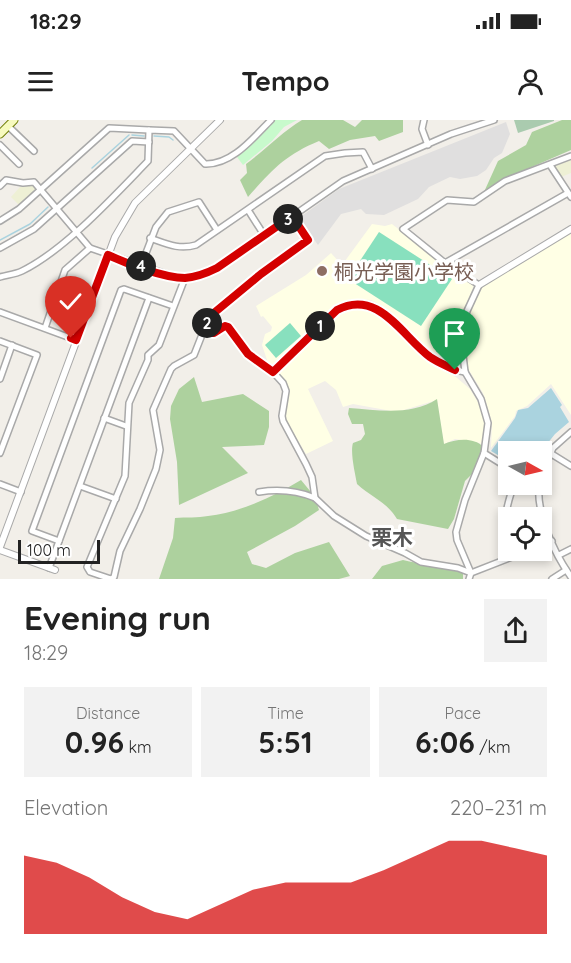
<!DOCTYPE html>
<meta charset="utf-8">
<style>
:root{--surface:#fff;--page:#f2f2f2;--text:#222;--muted:#767676;--accent:#d40000}
body{margin:0;font-family:Quicksand,"Noto Sans JP",sans-serif;background:var(--page);color:var(--text);height:100vh;display:flex;flex-direction:column;font-size:22px;white-space:nowrap}
*{box-sizing:border-box;margin:0}
p{font-size:20px;color:var(--muted)}
.icon{flex:none;width:33px;height:33px;fill:none;stroke:currentColor;stroke-width:2;stroke-linecap:round;stroke-linejoin:round}
.map{position:relative;height:459px;overflow:hidden}
.side{display:flex;flex-direction:column;background:var(--surface);flex:1}
.side>*{flex:none}
.needle{width:39px;rotate:98deg}
.fabs{position:absolute;left:498px;top:321px;display:grid;gap:12px}
.fabs a{display:grid;place-items:center;width:54px;height:54px;border-radius:0px;background:var(--surface);box-shadow:0 3px 9px #0003;font-size:30px}
.scale{position:absolute;left:18px;bottom:15px;width:82px;box-sizing:border-box;padding-left:6px;border:3px solid #222;border-top:0;font-size:16px;line-height:21px;white-space:nowrap;color:#222;-webkit-text-stroke:4px #fff;paint-order:stroke}
.pin{position:absolute;display:grid;place-items:center;width:51px;height:51px;color:#fff;margin:-62px -26px;border-radius:50% 50% 50% 0;rotate:-45deg;box-shadow:0 0 6px #0007}
.pin .icon{rotate:45deg}
.km{position:absolute;width:30px;height:30px;margin:-15px;border-radius:50%;background:#222;color:#fff;font-size:16px;line-height:30px;text-align:center}
.round{display:grid;place-items:center;flex:none;width:63px;height:63px;border-radius:0px;background:var(--page)}
.summary{display:flex;align-items:center;justify-content:space-between;height:102px;padding:0 24px}
h1{font-size:33px;font-weight:700;line-height:45px}
.metrics{display:grid;grid-template-columns:repeat(3,1fr);gap:9px;height:102px;padding:6px 24px}
.metrics div{display:grid;align-content:center;border-radius:0px;background:var(--page);text-align:center}
.metrics b{font-size:30px;font-weight:700}
.metrics small{font-size:16px;font-weight:400}
.metrics p{font-size:16px}
.chart{height:168px;padding:12px 24px}
.chart p{display:flex;justify-content:space-between}
.chart svg{width:100%;height:108px;margin-top:6px;fill:var(--accent);opacity:.7}
.status{display:flex;justify-content:space-between;align-items:center;height:42px;padding:0 30px;background:var(--surface);direction:ltr}
.status svg{height:16px;fill:currentColor}
header{display:flex;justify-content:space-between;align-items:center;height:78px;padding:0 24px;background:var(--surface);font-size:27px;font-weight:700}
.map>svg:first-child{display:block}
</style>
<div class="status"><b>18:29</b><svg viewBox="0 0 49 12"><path d="M0 12V9h3v3zM5 12V6h3v6zM10 12V3h3v9zM15 12V0h3v12zM26 1h20v11H26zM47 4h2v5h-2z"/></svg></div>
<header><svg class="icon" aria-label="menu" viewBox="0 0 24 24"><path d="M4 6h16M4 12h16M4 18h16"/></svg>Tempo<svg class="icon" aria-label="person" viewBox="0 0 24 24"><circle cx="12" cy="8" r="4"/><path d="M4 21q1-7 8-7t8 7"/></svg></header>
<div class="map">
<svg width="571" height="459" viewBox="0 0 571 459">
<rect width="100%" height="100%" fill="#f2efe9"/>
<polygon fill="#e0dfdf" points="506,2 510,14 502,33 494,38 486,50 477,56 460,59 450,57 429,67 418,79 384,95 366,94 361,89 341,94 318,125 299,98 339,69"/>
<g fill="#ffffe5">
<polygon points="372,104 385,106 392,104 435,138 474,165 462,195 459,209 459,229 461,243 454,246 431,235 387,189 379,184 371,180 352,179 342,182 274,246 269,246 262,225 265,214 271,211 272,207 263,196 261,197 256,186 306,155 331,133 342,145"/>
<polygon points="571,112 571,295 551,264 527,286 516,291 515,296 491,328 492,303 488,288 483,273 469,250 464,227 464,216 469,191 481,167"/>
<polygon points="354,188 366,189 383,198 420,236 432,245 456,257 470,269 479,284 485,301 483,327 480,323 455,319 444,324 437,280 397,292 353,284 343,287 336,270 325,261 308,269 333,321 306,334 284,297 289,272 277,250 345,190"/>
</g>
<g fill="#eef0d5">
<polygon points="571,40 571,53 561,57 554,49 555,46"/>
<polygon points="33,65 36,69 19,85 11,77 20,67"/>
</g>
<g fill="#add19e">
<path d="M302 0H343L355 7 362 0H403V12L379 21 375 16 350 20 329 29 319 21C285 35 272 50 248 77L240 60 247 53 246 44C265 30 282 12 302 0Z"/>
<polygon points="562,0 571,0 571,30 506,58 484,72 498,41 526,25 532,12"/>
<polygon points="194,257 202,282 243,274 269,291 269,307 264,325 222,327 248,353 179,385 177,342 170,299 171,286 179,269"/>
<path d="M437 279 444 324C456 319 474 317 483 327L473 353 465 361 454 399 448 409 397 399C387 382 371 377 357 364 355 353 350 332 353 323L361 320 365 314 363 304H352L348 294 349 288C378 290 411 296 437 279Z"/>
<path d="M301 360 315 377 319 390 295 406 247 432 252 444 266 448 295 433 329 422 350 456 339 459H159L173 418 175 398C186 397 198 398 208 396 241 392 273 377 301 360Z"/>
<path d="M403 440C423 445 444 445 463 453V459H372L382 446Z"/>
</g>
<polygon fill="#aacbaf" points="514,0 554,0 554,1 518,13"/>
<polygon fill="#c8facc" points="275,0 297,0 284,7 272,21 243,45 237,37"/>
<g fill="#88e0be">
<polygon points="379,112 452,159 421,206 348,159"/>
<polygon points="290,203 301,216 276,238 265,225"/>
</g>
<g fill="#aad3df">
<polygon points="440,206 456,209 451,234 436,232"/>
<polygon points="551,268 562,285 560,287 569,302 555,314 547,324 548,326 542,336 542,332 508,332 508,341 491,331 515,298 518,290 528,288"/>
</g>
<g fill="none" stroke-linecap="round" stroke-linejoin="round">
<g stroke="#aad3df" stroke-width="1.5">
<polyline points="132,15 144,16"/>
<polyline points="154,16 169,17 173,20"/>
<polyline points="92,48 129,15"/>
<polyline points="0,120 30,104 48,87"/>
</g>
<defs>
<g id="minor">
<polyline points="424,0 422,9 428,25"/>
<polyline points="8,6 34,31"/>
<polyline points="0,25 19,44"/>
<polyline points="550,45 571,77"/>
<polyline points="0,66 6,60 23,63 34,62 90,128 172,156 185,158 203,155 217,149 343,61 451,14 494,0"/>
<polyline points="248,90 264,115"/>
<polyline points="0,101 19,89 109,8 149,10"/>
<path d="M150 118C167 124 179 130 196 125L325 36 345 33 363 32 372 49"/>
<polyline points="0,128 34,109 132,21 149,22"/>
<polyline points="445,143 568,73"/>
<polyline points="141,146 156,107 168,92 199,82 217,110"/>
<path d="M0 157C7 155 16 154 22 151 65 130 115 75 148 41L149 10 174 11 205 44C232 45 253 18 271 0"/>
<polyline points="0,192 76,220"/>
<polyline points="45,208 65,150 90,128"/>
<polyline points="203,211 214,213 225,206 228,207 248,234 273,252 283,263 286,271 282,296 283,301 306,344 312,357 315,378 334,396 366,416 405,433 421,442 458,448 471,453 530,430"/>
<polyline points="0,221 37,235 0,333"/>
<polyline points="273,252 337,190 355,184 369,185 382,192 431,238 455,250 465,252"/>
<polyline points="0,259 12,225"/>
<polyline points="104,298 126,306"/>
<polyline points="484,333 508,348"/>
<polyline points="550,333 571,346"/>
<polyline points="542,353 553,328 571,312"/>
<polyline points="0,364 21,372"/>
<path d="M539 364C536 394 554 433 571 457"/>
<polyline points="80,366 116,379"/>
<path d="M259 372C278 369 298 371 315 378"/>
<path d="M508 415C504 393 507 385 514 364"/>
<polyline points="59,421 32,411 121,170 124,169 173,186"/>
<polyline points="542,426 552,421"/>
<polyline points="559,435 571,429"/>
<polyline points="49,448 149,178"/>
<polyline points="111,459 114,457 120,431 140,389 156,349 160,330 153,290 171,249 174,246 194,235 209,197 261,154 308,120 292,96"/>
<polyline points="111,459 90,452 87,447 125,356 129,283 148,240 148,235 159,225 185,158"/>
<polyline points="469,459 471,453 457,420 456,412 465,380 484,333 488,303 481,279 465,252 461,218 467,191 479,165 445,143 403,109 447,80 474,82 505,61 571,36"/>
<polyline points="552,459 566,450"/>
</g>
<g id="tertiary">
<polyline points="479,165 571,109"/>
<polyline points="0,427 115,117 135,83 220,0"/>
<polyline points="0,430 55,450"/>
</g>
<polyline id="secondary" points="0,14 14,0"/>
</defs>
<use href="#minor" stroke="#a9a9a9" stroke-width="8"/>
<use href="#tertiary" stroke="#a9a9a9" stroke-width="8"/>
<use href="#secondary" stroke="#707d05" stroke-width="9"/>
<use href="#minor" stroke="#fff" stroke-width="5"/>
<use href="#tertiary" stroke="#fff" stroke-width="6"/>
<use href="#secondary" stroke="#f7fabf" stroke-width="7"/>
</g>
<g fill="none" stroke-linecap="round" stroke-linejoin="round">
<defs>
<path id="route" d="M71 218 76 220 108 135C128 144 164 158 185 158 197 157 207 153 217 148L292 96 308 120 261 154 209 197 203 211 214 213 225 206 228 207 248 234 273 252 337 190C378 168 402 216 430 237 437 242 447 246 455 250"/>
</defs>
<use href="#route" stroke="#fff" stroke-width="12"/>
<use href="#route" stroke="#d40000" stroke-width="8"/>
</g>
<circle fill="#8d6e63" stroke="#fff" stroke-width="2" cx="322" cy="151" r="6"/>
<g text-anchor="middle" dominant-baseline="central" stroke-width="6" stroke-linejoin="round" paint-order="stroke">
<g font-size="20" fill="#785e54" stroke="#fff" text-anchor="start">
<text x="334" y="151">桐光学園小学校</text>
</g>
<g font-size="21" font-weight="bold" fill="#555" stroke="#fff">
<text x="392" y="417">栗木</text>
</g>
</g>
</svg>
<div class="fabs">
<a><svg class="needle" viewBox="-14 -14 28 28"><path d="M0-13l5 13h-10z" fill="#e53935"/><path d="M0 13l5-13h-10z" fill="#767676"/></svg></a>
<a><svg class="icon" aria-label="locate" viewBox="0 0 24 24"><circle cx="12" cy="12" r="6"/><path d="M12 2v4M12 18v4M2 12h4M18 12h4"/></svg></a>
</div>
<div class="scale">100 m</div>
<div class="pin" style="left:455px;top:250px;background:#1e9e55"><svg class="icon" aria-label="arrive" viewBox="0 0 24 24"><path d="M6 21V4h12l-3 4 3 4H6"/></svg></div>
<div class="pin" style="left:71px;top:218px;background:#d93025"><svg class="icon" aria-label="check" viewBox="0 0 24 24"><path d="M5 12l5 5 9-10"/></svg></div>
<b class="km" style="left:320px;top:206px">1</b>
<b class="km" style="left:207px;top:203px">2</b>
<b class="km" style="left:288px;top:99px">3</b>
<b class="km" style="left:141px;top:146px">4</b>
</div>
<section class="side">
<div class="summary"><div><h1>Evening run</h1><p>18:29</p></div><a class="round"><svg class="icon" aria-label="share" viewBox="0 0 24 24"><path d="M12 15V3M7 8l5-5 5 5M5 13v7h14v-7"/></svg></a></div>
<div class="metrics">
<div><p>Distance</p><b>0.96<small> km</small></b></div>
<div><p>Time</p><b>5:51</b></div>
<div><p>Pace</p><b>6:06<small> /km</small></b></div>
</div>
<div class="chart"><p><span>Elevation</span>220–231 m</p>
<svg viewBox="0 0 160 44" preserveAspectRatio="none"><path d="M0 44V12L10 15L20 21L30 29L40 35L50 38L60 32L70 26L80 23L90 23L100 23L110 18L120 12L130 6L140 6L150 9L160 12V44z"/></svg>
</div>
</section>
